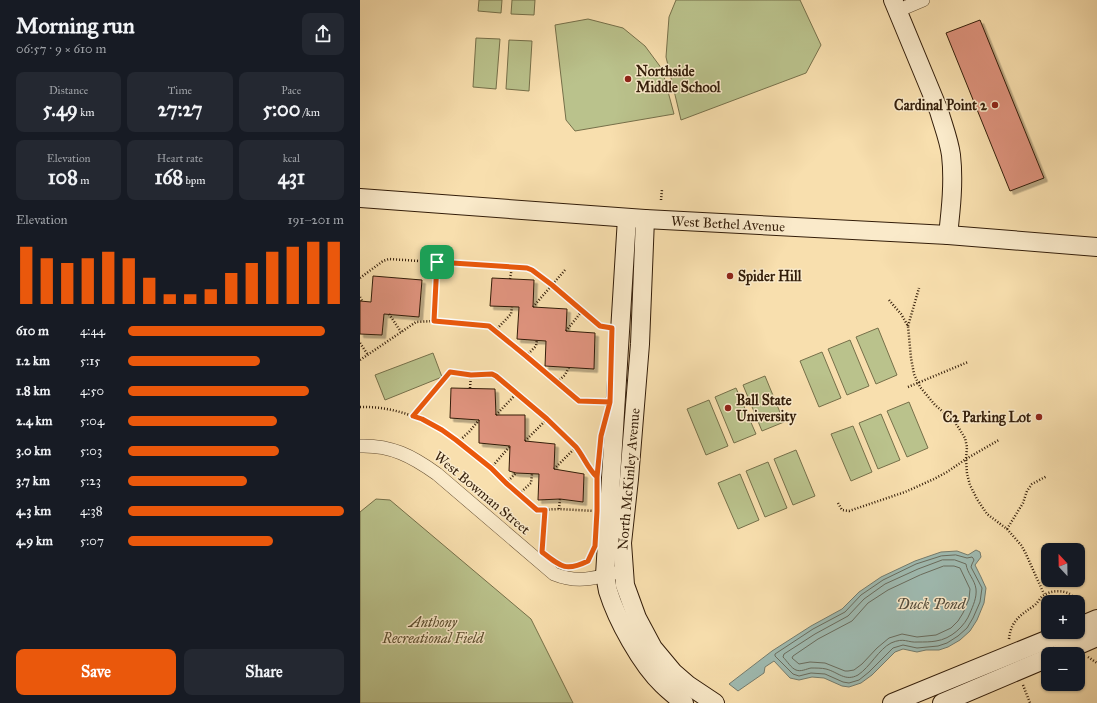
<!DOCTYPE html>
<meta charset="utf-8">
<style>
:root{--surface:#171b24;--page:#242831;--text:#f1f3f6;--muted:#9ea1a6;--accent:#ea580c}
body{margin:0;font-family:"IM FELL Great Primer",serif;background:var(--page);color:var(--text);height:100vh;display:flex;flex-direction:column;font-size:15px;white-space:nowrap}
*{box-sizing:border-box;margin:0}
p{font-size:13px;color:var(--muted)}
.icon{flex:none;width:22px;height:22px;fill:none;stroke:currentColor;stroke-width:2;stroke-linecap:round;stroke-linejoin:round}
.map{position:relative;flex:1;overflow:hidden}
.side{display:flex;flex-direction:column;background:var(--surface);width:360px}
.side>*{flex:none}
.needle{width:26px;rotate:338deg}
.buttons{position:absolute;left:681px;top:543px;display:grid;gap:8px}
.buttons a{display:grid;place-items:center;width:44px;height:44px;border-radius:8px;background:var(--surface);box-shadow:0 1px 3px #0004;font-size:20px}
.pin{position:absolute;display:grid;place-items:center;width:34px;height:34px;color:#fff;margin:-17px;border-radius:8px;box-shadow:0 2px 6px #0006}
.round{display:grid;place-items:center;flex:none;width:42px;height:42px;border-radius:8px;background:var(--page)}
.overview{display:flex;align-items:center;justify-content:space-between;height:68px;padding:0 16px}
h1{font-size:22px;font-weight:700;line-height:30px}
.figures{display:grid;grid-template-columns:repeat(3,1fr);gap:6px;height:68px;padding:4px 16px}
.figures div{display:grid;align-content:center;border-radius:8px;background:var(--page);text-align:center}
.figures b{font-size:20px;font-weight:700}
.figures small{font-size:11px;font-weight:400}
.figures p{font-size:11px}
.chart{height:112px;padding:8px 16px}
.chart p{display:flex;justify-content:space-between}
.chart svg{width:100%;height:72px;margin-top:4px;stroke:var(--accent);stroke-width:6}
.button{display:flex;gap:8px;margin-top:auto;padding:8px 16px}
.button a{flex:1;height:46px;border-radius:8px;background:var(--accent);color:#fff;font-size:16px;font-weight:700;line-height:46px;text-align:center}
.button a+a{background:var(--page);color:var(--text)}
ul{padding:0 16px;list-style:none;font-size:13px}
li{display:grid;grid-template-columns:64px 48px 1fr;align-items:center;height:30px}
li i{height:10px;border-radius:5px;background:var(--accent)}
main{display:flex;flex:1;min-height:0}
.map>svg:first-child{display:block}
</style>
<main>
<section class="side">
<div class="overview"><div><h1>Morning run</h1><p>06:57 · 9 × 610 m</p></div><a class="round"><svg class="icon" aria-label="share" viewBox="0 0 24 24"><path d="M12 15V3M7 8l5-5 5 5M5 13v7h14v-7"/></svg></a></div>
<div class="figures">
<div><p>Distance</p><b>5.49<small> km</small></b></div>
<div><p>Time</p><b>27:27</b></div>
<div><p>Pace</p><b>5:00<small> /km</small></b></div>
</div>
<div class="figures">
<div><p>Elevation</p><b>108<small> m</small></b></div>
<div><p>Heart rate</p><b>168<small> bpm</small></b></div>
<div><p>kcal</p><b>431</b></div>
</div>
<div class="chart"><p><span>Elevation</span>191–201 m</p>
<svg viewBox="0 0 160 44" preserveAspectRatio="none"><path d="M5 44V9M15 44V16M25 44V19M35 44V16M45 44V12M55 44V16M65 44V28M75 44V38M85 44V38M95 44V35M105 44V25M115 44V19M125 44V12M135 44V9M145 44V6M155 44V6"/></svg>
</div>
<ul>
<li><b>610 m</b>4:44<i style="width:91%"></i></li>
<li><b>1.2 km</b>5:15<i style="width:61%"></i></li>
<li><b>1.8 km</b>4:50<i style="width:84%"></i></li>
<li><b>2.4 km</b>5:04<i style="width:69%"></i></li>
<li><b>3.0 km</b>5:03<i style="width:70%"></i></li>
<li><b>3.7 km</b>5:23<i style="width:55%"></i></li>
<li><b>4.3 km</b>4:38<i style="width:100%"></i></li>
<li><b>4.9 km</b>5:07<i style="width:67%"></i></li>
</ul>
<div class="button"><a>Save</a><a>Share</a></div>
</section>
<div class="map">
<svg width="737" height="703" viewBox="0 0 737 703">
<defs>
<filter id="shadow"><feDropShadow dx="3.5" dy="3.5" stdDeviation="0" flood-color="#0004"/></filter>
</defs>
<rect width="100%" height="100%" fill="#f8dfae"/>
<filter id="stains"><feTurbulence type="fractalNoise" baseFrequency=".005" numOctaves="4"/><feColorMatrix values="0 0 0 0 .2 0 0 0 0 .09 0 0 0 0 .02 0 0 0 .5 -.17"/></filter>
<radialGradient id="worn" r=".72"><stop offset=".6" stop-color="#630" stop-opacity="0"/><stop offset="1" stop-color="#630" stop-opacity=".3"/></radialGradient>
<g fill="#bac28c" stroke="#76704a">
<polygon points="119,0 142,0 141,13 118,11"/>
<polygon points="152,0 175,0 174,15 151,14"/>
<polygon points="316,0 440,0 461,45 446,73 321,120 306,57 309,17"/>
<polygon points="228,19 263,28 285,46 302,69 314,114 215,131 206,120 195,25"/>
<polygon points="116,38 140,39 136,89 113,87"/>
<polygon points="149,40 172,41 169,91 146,89"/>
<polygon points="518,328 537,375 516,384 496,337"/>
<polygon points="490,340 509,386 487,395 468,349"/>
<polygon points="462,352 481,398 459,407 440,361"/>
<polygon points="73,353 82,377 25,400 15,375"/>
<polygon points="405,376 424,422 402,431 383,385"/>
<polygon points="376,388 396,434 374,443 355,397"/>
<polygon points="349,400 368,446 346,455 327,409"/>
<polygon points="549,402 568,448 547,457 527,411"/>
<polygon points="521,414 540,460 518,469 499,423"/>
<polygon points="493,426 512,472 491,481 471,434"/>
<polygon points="436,450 455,496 433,505 414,459"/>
<polygon points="408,462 427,508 405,517 386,471"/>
<polygon points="380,474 399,520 378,529 358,483"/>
<polygon points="16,499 30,500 171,619 213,703 0,703 0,512"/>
</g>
<polygon fill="#9fbbb2" stroke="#747c6e" points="616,550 620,552 621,557 615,565 621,577 626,588 624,603 617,620 610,631 600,640 588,647 579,650 566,650 557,652 543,649 535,652 512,675 501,683 489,687 482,686 464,678 452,677 439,680 430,678 414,661 405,667 404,673 378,691 369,684 412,651 451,626 482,609 499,592 521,577 555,561 581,552 597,551 608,555"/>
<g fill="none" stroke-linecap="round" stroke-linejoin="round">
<g stroke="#696c5e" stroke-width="1">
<polygon points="596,555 607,558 612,557 613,558 614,560 612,564 611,567 622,588 620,602 613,618 607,628 598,636 587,643 578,646 557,648 543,645 533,648 509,672 499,680 489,683 483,682 465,674 451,673 439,676 433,674 415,656 415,654 453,629 485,612 501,595 523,580 556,564 581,556"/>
<path d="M595 560 606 564C607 573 615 580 616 589 617 597 613 606 610 613 605 626 591 639 576 641 571 642 564 642 558 642 547 643 545 637 531 643 519 649 510 667 498 675 485 682 478 672 466 669 462 668 456 668 451 668 446 669 441 672 436 670 431 668 427 661 423 657L424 654 455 634 488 616 504 599 525 584 558 569 582 560Z"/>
<polygon points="584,566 594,566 600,568 610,589 609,599 603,613 598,621 591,628 576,635 557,637 542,634 529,638 517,648 502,664 494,670 488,671 485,671 465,663 450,662 439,664 432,658 433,656 458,639 492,621 508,603 528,590 560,575"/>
</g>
</g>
<g fill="#dd927c" stroke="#331d09" filter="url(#shadow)">
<polygon points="620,20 684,178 650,191 586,33"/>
<polygon points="13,276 62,280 59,317 24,314 22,335 0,334 0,301 11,302"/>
<polygon points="132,278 174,280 173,307 207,309 206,331 235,333 234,369 185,366 186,341 157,339 159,307 130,306"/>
<polygon points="91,388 135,389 136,415 165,415 165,441 195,444 194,469 224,474 223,502 200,499 178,500 179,474 156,473 149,471 150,446 119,443 119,420 90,418"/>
</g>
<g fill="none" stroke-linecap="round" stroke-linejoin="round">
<defs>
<g id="street">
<polyline points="537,11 563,0"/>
<path d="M0 446C31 445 52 456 77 474L194 574C216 583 232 579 254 573"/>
</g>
<g id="secondary">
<path d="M533 0 579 111C583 125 589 140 591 155 594 181 591 209 588 235"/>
<polyline points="0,198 285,219 588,235 737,247"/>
<path d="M267 218 245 575C246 580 247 586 248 591 257 620 281 664 303 685 310 692 317 697 324 703"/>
<polyline points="285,219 280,344 269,479 262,543 265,585 277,618 293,648 313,672 328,685 355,703"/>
<polyline points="718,627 737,619"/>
<polyline points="698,654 737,637"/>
<polyline points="532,703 706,632"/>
<polyline points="582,703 688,658"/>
</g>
</defs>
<use href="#street" stroke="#644e32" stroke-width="14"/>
<use href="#secondary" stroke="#331d09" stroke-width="20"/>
<g stroke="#331d09" stroke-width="2.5" stroke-dasharray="1 2" stroke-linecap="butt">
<polyline points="301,200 302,189"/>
<polyline points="0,278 23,261 29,259 167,268 172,270 192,285 240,326 246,327"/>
<polyline points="150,279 152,267"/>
<polyline points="0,297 2,301"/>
<polyline points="529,300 541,314 548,326 551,358 554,374 560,387 575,405 595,422 605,438 607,447 606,459 607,474 610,485 617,499 627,514 647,529 661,545 665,552 684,594"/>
<polyline points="173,307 205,270"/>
<polyline points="29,314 41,332"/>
<polyline points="74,321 77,262"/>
<polyline points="548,326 559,288"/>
<polyline points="135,331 151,314 152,307"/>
<polyline points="206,331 222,311"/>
<polyline points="0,343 8,355"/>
<polyline points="166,356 176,346 177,340"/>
<polyline points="0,360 56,322 74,321 129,326 166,356 219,401 240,401"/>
<polyline points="197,382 205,375 209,367"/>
<polyline points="548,387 608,362"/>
<polyline points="110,388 111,375"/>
<path d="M0 407C75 405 125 465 177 510L199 509 235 511"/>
<polyline points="136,415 157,393"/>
<polyline points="53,416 90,372 111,375 132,374 136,375 187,419 216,447 220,452 232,473 235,475"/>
<polyline points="165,441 187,419"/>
<polyline points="98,442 109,432 119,420"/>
<polyline points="131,468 150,446"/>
<polyline points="194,469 216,447"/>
<polyline points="146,483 156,473"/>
<polyline points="159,494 171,483 172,474"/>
<polyline points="478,503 482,510 489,511 545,492 574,479 587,472 606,459 639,440"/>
<polyline points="199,509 200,499"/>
<polyline points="647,529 663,503 667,491 672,484 687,476"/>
<polyline points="183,548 185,510"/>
<polyline points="219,565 228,561 230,558"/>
<path d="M649 639C651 620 661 615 675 605 678 602 680 598 683 596 690 590 703 590 710 594 713 596 714 599 715 602"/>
<polyline points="728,657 737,663"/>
<polyline points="663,685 670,703"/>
</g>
<use href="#street" stroke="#faeaca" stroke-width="13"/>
<use href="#secondary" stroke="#faeaca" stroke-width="18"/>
</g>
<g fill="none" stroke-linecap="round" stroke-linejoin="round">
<defs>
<path id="route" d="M77 262 74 321 129 326 166 356 219 401 250 402 241 436 237 477C228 469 224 457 216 447L187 419 136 376 132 374 111 375 90 372 53 416 62 419 82 430 96 440 131 468 146 483 177 510H185L182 552C201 567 206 572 228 561L235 546 237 511V477L241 436 250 402 252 328 240 326 192 285 172 270 167 268 77 262"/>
</defs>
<use href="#route" stroke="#fff" stroke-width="8"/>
<use href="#route" stroke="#ea580c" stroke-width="5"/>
</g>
<g fill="#8f2418" stroke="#faeaca" stroke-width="1.5">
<circle cx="268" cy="79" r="4"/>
<circle cx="635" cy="105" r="4"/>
<circle cx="370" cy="276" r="4"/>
<circle cx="368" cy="408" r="4"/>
<circle cx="679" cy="417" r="4"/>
</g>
<g text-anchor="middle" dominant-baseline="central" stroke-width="3" stroke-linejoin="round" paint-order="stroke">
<g font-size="14" font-weight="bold" fill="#331d09" stroke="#faeaca" text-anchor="start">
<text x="276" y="71">Northside<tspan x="276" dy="16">Middle School</tspan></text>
<text x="627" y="105" text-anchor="end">Cardinal Point 2</text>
<text x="378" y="276">Spider Hill</text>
<text x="376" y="400">Ball State<tspan x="376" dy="16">University</tspan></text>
<text x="671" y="417" text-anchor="end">C2 Parking Lot</text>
</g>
<g font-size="14" fill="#331d09" stroke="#faeaca">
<text transform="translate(368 224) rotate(3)">West Bethel Avenue</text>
<text transform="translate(269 479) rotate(-85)">North McKinley Avenue</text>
<text transform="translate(122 493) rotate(40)">West Bowman Street</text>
</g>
<g font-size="14" font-style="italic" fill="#5c4f30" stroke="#faeaca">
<text x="73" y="622">Anthony<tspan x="73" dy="16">Recreational Field</tspan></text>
</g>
<g font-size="15" font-style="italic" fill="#534c3c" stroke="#faeaca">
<text x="571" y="604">Duck Pond</text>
</g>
</g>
<rect width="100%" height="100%" filter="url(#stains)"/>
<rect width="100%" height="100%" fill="url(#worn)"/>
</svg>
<div class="buttons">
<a><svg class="needle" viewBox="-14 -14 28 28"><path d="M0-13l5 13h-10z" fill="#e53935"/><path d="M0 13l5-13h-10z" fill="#9ea1a6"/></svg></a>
<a>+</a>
<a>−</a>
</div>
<div class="pin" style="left:77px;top:262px;background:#1e9e55"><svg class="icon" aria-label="arrive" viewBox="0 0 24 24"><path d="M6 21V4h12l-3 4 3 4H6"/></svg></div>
</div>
</main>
